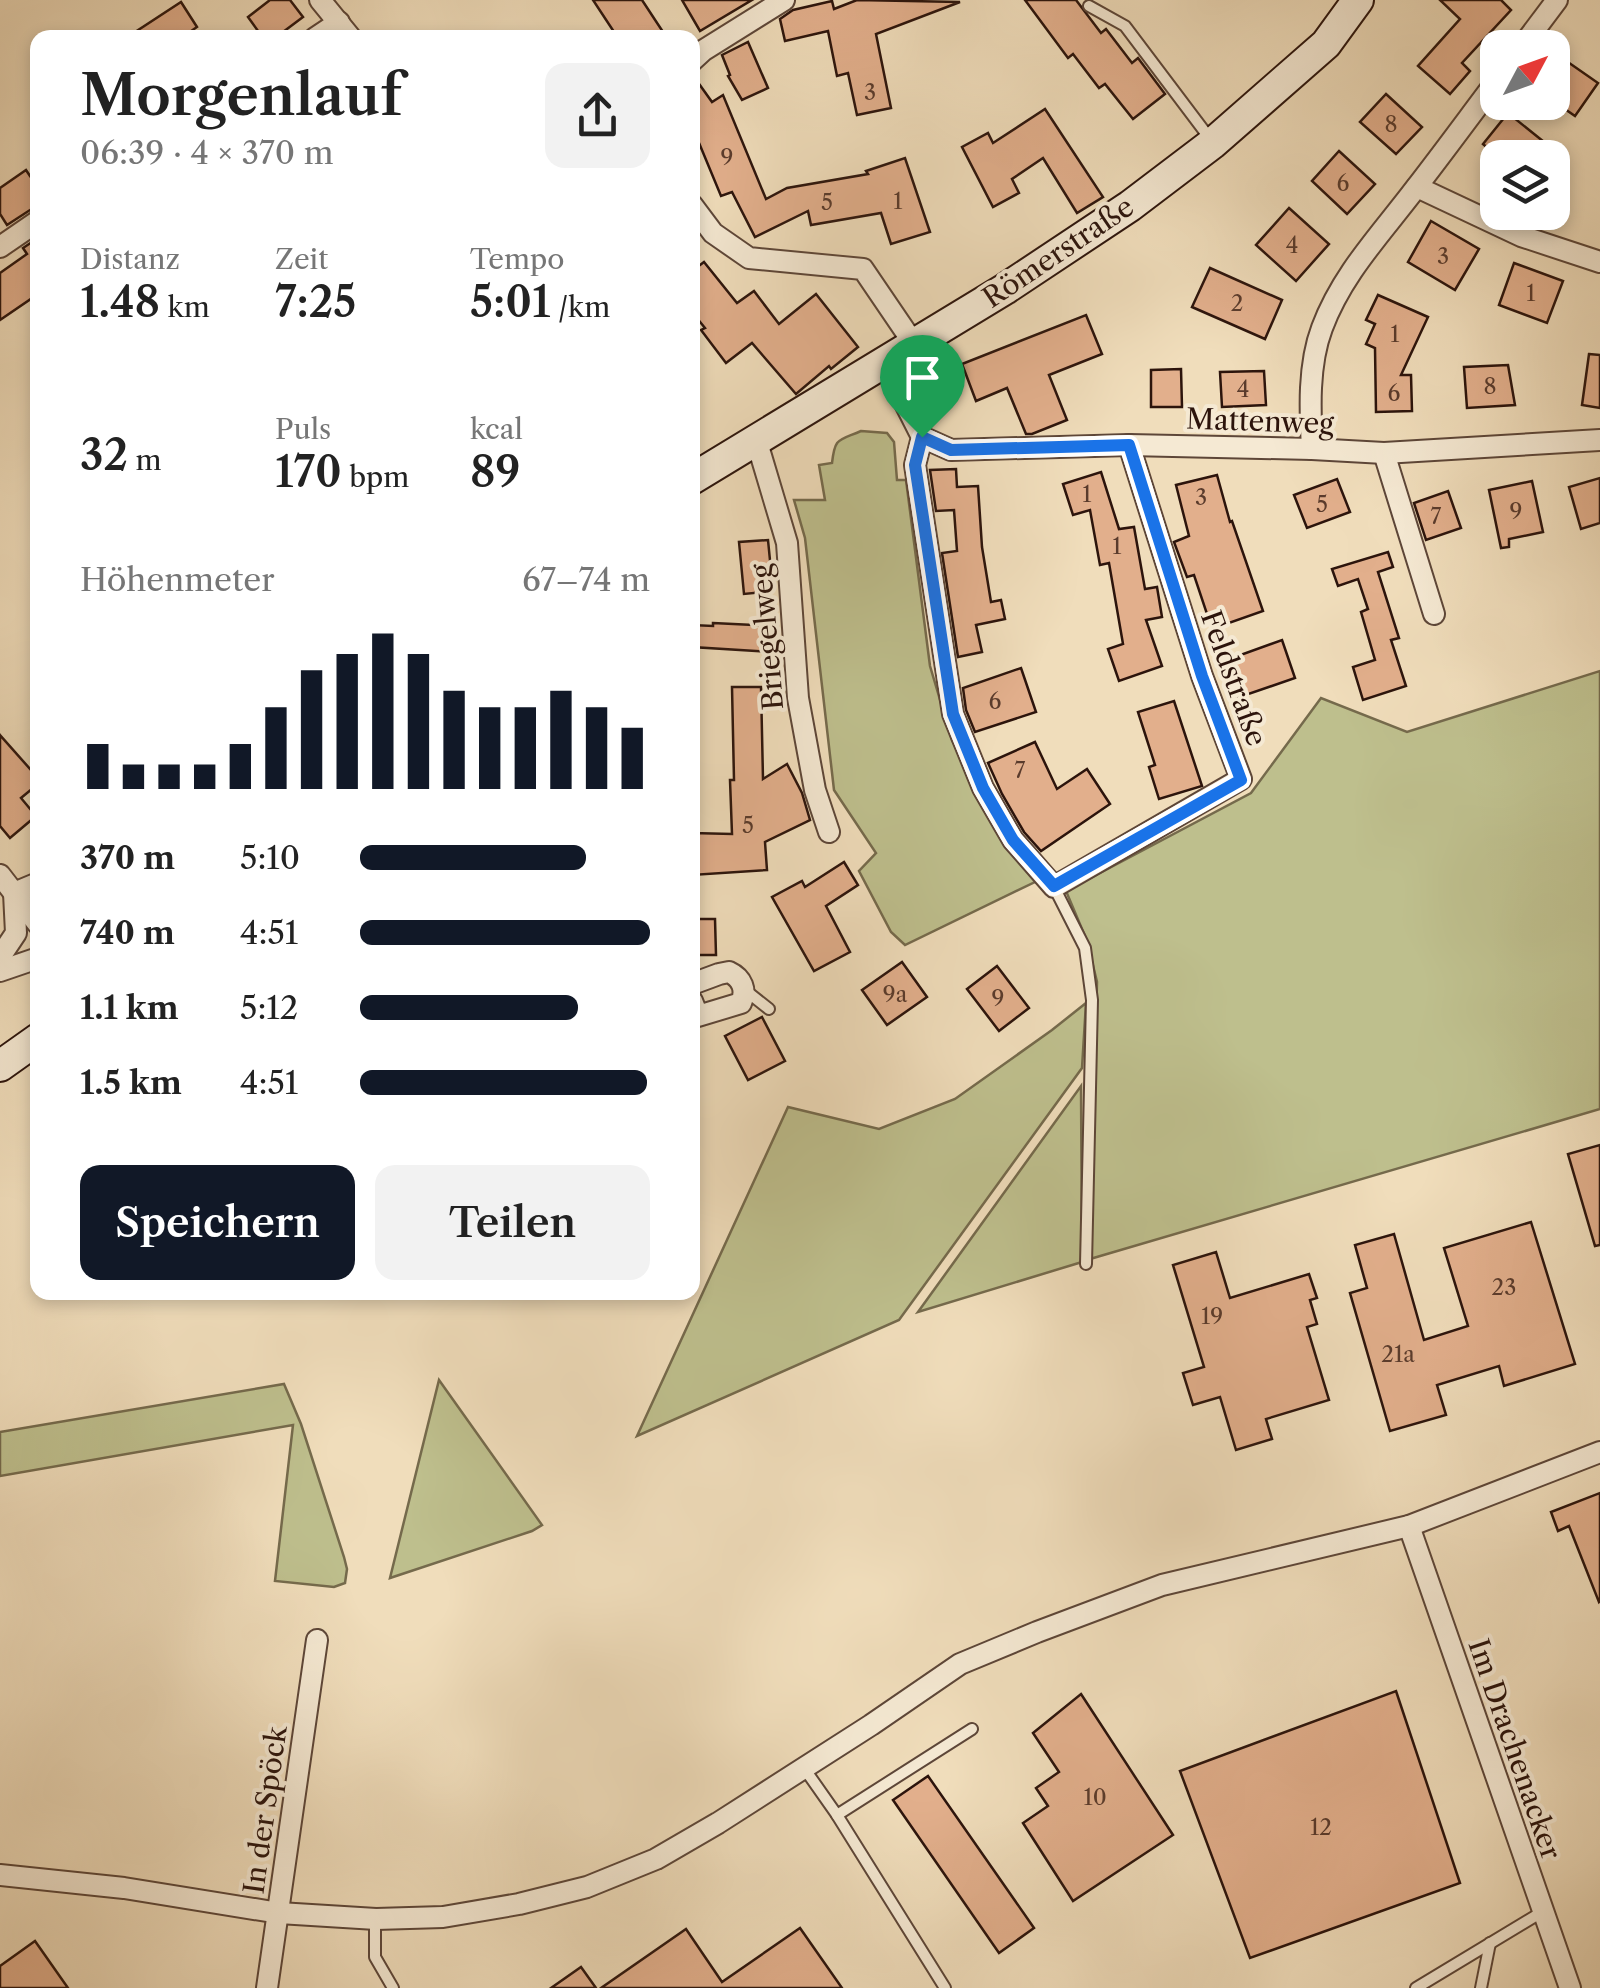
<!DOCTYPE html>
<html lang="de">
<meta charset="utf-8">
<style>
:root{--surface:#fff;--page:#f2f2f2;--text:#222;--muted:#767676;--accent:#111827}
body{margin:0;font-family:"Libre Caslon Text",serif;background:var(--page);color:var(--text);height:100vh;display:flex;flex-direction:column;font-size:38px;white-space:nowrap}
*{box-sizing:border-box;margin:0}
p{font-size:32px;color:var(--muted)}
.icon{flex:none;width:55px;height:55px;fill:none;stroke:currentColor;stroke-width:2;stroke-linecap:round;stroke-linejoin:round}
.map{position:relative;flex:1;overflow:hidden}
.side{position:absolute;left:30px;top:30px;width:670px;height:1270px;display:flex;flex-direction:column;background:var(--surface);border-radius:20px;box-shadow:0 5px 15px #0003}
.side>*{flex:none}
.needle{width:65px;rotate:49deg}
.fabs{position:absolute;left:1480px;top:30px;display:grid;gap:20px}
.fabs a{display:grid;place-items:center;width:90px;height:90px;border-radius:20px;background:var(--surface);box-shadow:0 5px 15px #0003;font-size:50px}
.pin{position:absolute;display:grid;place-items:center;width:85px;height:85px;color:#fff;margin:-102px -42px;border-radius:50% 50% 50% 0;rotate:-45deg;box-shadow:0 0 10px #0007}
.pin .icon{rotate:45deg}
.round{display:grid;place-items:center;flex:none;width:105px;height:105px;border-radius:20px;background:var(--page)}
.summary{display:flex;align-items:center;justify-content:space-between;height:170px;padding:0 50px}
h1{font-size:55px;font-weight:600;line-height:75px}
.figures{display:grid;grid-template-columns:repeat(3,1fr);gap:15px;height:170px;padding:10px 50px}
.figures div{display:grid;align-content:center}
.figures b{font-size:42px;font-weight:600}
.figures small{font-size:28px;font-weight:400}
.figures p{font-size:28px}
.chart{height:280px;padding:20px 50px}
.chart p{display:flex;justify-content:space-between}
.chart svg{width:100%;height:180px;margin-top:10px;stroke:var(--accent);stroke-width:6}
.action{display:flex;gap:20px;margin-top:auto;padding:20px 50px}
.action a{flex:1;height:115px;border-radius:20px;background:var(--accent);color:#fff;font-size:40px;font-weight:600;line-height:115px;text-align:center}
.action a+a{background:var(--page);color:var(--text)}
ul{padding:0 50px;list-style:none;font-size:32px}
li{display:grid;grid-template-columns:160px 120px 1fr;align-items:center;height:75px}
li i{height:25px;border-radius:12px;background:var(--accent)}
.map>svg:first-child{display:block}
</style>
<div class="map">
<svg width="1600" height="1988" viewBox="0 0 1600 1988">
<rect width="100%" height="100%" fill="#f0ddbb"/>
<filter id="stains"><feTurbulence type="fractalNoise" baseFrequency=".002" numOctaves="4"/><feColorMatrix values="0 0 0 0 .2 0 0 0 0 .09 0 0 0 0 .02 0 0 0 .5 -.17"/></filter>
<radialGradient id="worn" r=".72"><stop offset=".6" stop-color="#630" stop-opacity="0"/><stop offset="1" stop-color="#630" stop-opacity=".3"/></radialGradient>
<g fill="#bebf8d" stroke="#756a4c" stroke-width="2.5">
<path d="M861 431 887 433 894 442 897 480H906L930 666 952 740 970 777 1037 881 905 945 891 932 859 871 876 853 834 790 805 538 794 500H825L819 465 832 463C835 437 838 441 861 431Z"/>
<polygon points="1600,671 1600,1109 1090,1259 1097,982 1087,941 1066,891 1251,793 1321,698 1407,732"/>
<polygon points="1086,1003 1082,1068 899,1320 637,1436 788,1107 879,1129 955,1099 1052,1030"/>
<polygon points="1081,1086 1082,1262 918,1312"/>
<polygon points="439,1380 542,1525 532,1531 390,1578"/>
<polygon points="284,1384 301,1424 344,1557 347,1569 345,1583 334,1587 275,1581 293,1425 0,1476 0,1432"/>
</g>
<g fill="#e2af8c" stroke="#2c140c" stroke-width="2.5">
<polygon points="270,0 290,0 303,17 275,38 263,38 248,17"/>
<polygon points="593,0 642,0 667,38 618,38"/>
<polygon points="682,0 752,0 700,31"/>
<polygon points="857,0 960,2 876,34 891,108 857,115 848,73 837,76 828,31 785,41 780,19 793,10 832,1 834,9"/>
<polygon points="1025,0 1076,0 1101,33 1106,29 1132,63 1138,58 1165,94 1133,119 1105,84 1099,88 1073,54 1068,58"/>
<polygon points="1440,0 1501,0 1511,10 1462,63 1470,71 1450,94 1418,66 1460,19"/>
<polygon points="181,2 197,27 181,38 126,38"/>
<polygon points="748,42 768,88 742,100 728,76 730,75 722,55"/>
<polygon points="1552,51 1598,83 1575,116 1552,100"/>
<polygon points="692,74 712,102 723,95 766,199 787,188 868,174 866,171 905,158 930,232 891,244 881,213 811,225 808,211 755,237 732,192 721,196 692,126"/>
<polygon points="1386,94 1422,127 1396,154 1360,122"/>
<polygon points="1045,109 1103,197 1077,213 1043,158 1012,179 1019,193 993,207 962,147 988,133 993,143"/>
<polygon points="1508,113 1549,146 1539,158 1499,158 1483,144"/>
<polygon points="1339,151 1375,184 1347,214 1312,181"/>
<polygon points="26,170 30,176 38,171 38,207 30,210 7,225 0,214 0,188"/>
<polygon points="1289,208 1329,244 1296,281 1256,245"/>
<polygon points="1431,221 1479,249 1455,290 1408,262"/>
<polygon points="38,238 38,294 0,320 0,273 27,254 23,248"/>
<polygon points="704,262 737,303 754,291 779,324 816,294 858,347 831,369 829,366 796,394 752,343 726,363 701,330 705,328 692,312 692,271"/>
<polygon points="1514,263 1563,281 1547,323 1499,305"/>
<polygon points="1210,268 1282,300 1265,339 1192,307"/>
<polygon points="1378,295 1428,317 1401,375 1411,375 1412,411 1376,412 1375,348 1366,344 1375,324 1366,320"/>
<polygon points="1086,315 1102,354 1049,375 1067,420 1032,434 1026,434 1007,388 976,401 962,364"/>
<polygon points="939,351 951,372 920,390 908,370"/>
<polygon points="1589,354 1600,355 1600,408 1582,405"/>
<polygon points="1508,365 1515,405 1467,408 1464,367"/>
<polygon points="1181,369 1182,407 1151,407 1151,370"/>
<polygon points="1264,371 1266,405 1222,407 1220,372"/>
<polygon points="956,469 957,487 978,486 982,547 991,602 1001,600 1005,619 976,625 982,652 958,657 942,553 957,551 954,510 936,511 930,470"/>
<polygon points="1101,472 1119,529 1134,527 1145,589 1157,587 1162,617 1146,620 1162,666 1119,681 1108,649 1123,644 1109,563 1100,565 1090,510 1073,515 1063,484"/>
<polygon points="1217,475 1230,522 1232,521 1263,611 1212,629 1194,575 1187,577 1174,542 1189,536 1176,485"/>
<polygon points="1600,478 1600,523 1581,529 1569,487"/>
<polygon points="1337,479 1350,512 1307,528 1294,495"/>
<polygon points="1532,481 1543,532 1509,539 1509,547 1501,548 1489,490"/>
<polygon points="1448,491 1461,528 1426,540 1414,503"/>
<polygon points="768,540 773,591 744,594 739,542"/>
<polygon points="1388,552 1393,567 1378,572 1399,638 1391,640 1406,686 1363,700 1353,667 1375,660 1361,612 1368,609 1358,579 1338,586 1332,569"/>
<polygon points="713,623 772,626 771,652 692,647 692,625 713,626"/>
<polygon points="1282,640 1295,678 1234,699 1221,662"/>
<polygon points="1021,668 1036,712 975,732 966,710 963,688"/>
<polygon points="732,687 761,687 763,779 787,764 802,793 810,820 765,842 767,870 692,875 692,833 732,834 730,780 734,780"/>
<polygon points="1174,701 1202,786 1159,799 1149,767 1155,765 1138,712"/>
<polygon points="0,735 38,778 38,784 21,798 36,816 10,838 0,826"/>
<polygon points="1035,742 1057,789 1087,769 1110,804 1041,851 1024,832 1002,794 988,763"/>
<polygon points="844,862 858,885 826,906 850,952 814,971 772,897 802,881 805,887"/>
<polygon points="692,919 715,919 716,955 692,955"/>
<polygon points="902,962 927,997 887,1025 862,990"/>
<polygon points="997,966 1029,1008 999,1031 967,989"/>
<polygon points="762,1017 785,1061 748,1080 725,1036"/>
<polygon points="1600,1145 1600,1245 1595,1246 1568,1154"/>
<polygon points="1531,1222 1575,1364 1504,1386 1499,1366 1437,1385 1446,1415 1390,1431 1350,1293 1367,1288 1355,1245 1394,1234 1424,1340 1468,1326 1444,1248"/>
<polygon points="1216,1252 1230,1298 1309,1274 1317,1298 1310,1300 1317,1324 1307,1327 1329,1400 1266,1419 1272,1439 1236,1450 1220,1397 1193,1405 1183,1373 1204,1367 1173,1265"/>
<polygon points="1600,1493 1600,1601 1599,1602 1569,1526 1558,1531 1551,1512"/>
<polygon points="1396,1691 1460,1883 1250,1958 1180,1771"/>
<polygon points="1081,1694 1173,1835 1073,1901 1023,1823 1048,1806 1036,1788 1059,1772 1033,1733"/>
<polygon points="928,1776 1034,1928 999,1953 893,1800"/>
<polygon points="800,1928 842,1988 601,1988 686,1929 722,1982"/>
<polygon points="35,1941 68,1988 0,1988 0,1966"/>
<polygon points="581,1967 596,1988 551,1988"/>
</g>
<g fill="none" stroke-linecap="round" stroke-linejoin="round">
<defs>
<g id="lane">
<polyline points="1089,6 1125,26 1211,140"/>
<polyline points="1054,887 1085,948 1092,1000 1086,1264"/>
<polyline points="745,990 769,1009"/>
<polyline points="804,1768 837,1815 945,1988"/>
<polyline points="837,1815 972,1729"/>
<polyline points="375,1920 375,1957 393,1988"/>
<polyline points="1416,1988 1542,1912"/>
<polyline points="1481,1988 1490,1943"/>
</g>
<g id="street">
<polyline points="320,0 351,38"/>
<polyline points="315,38 339,22"/>
<polyline points="1521,48 1557,0"/>
<polyline points="692,61 704,50 784,0"/>
<polyline points="1417,187 1521,236 1600,262"/>
<polyline points="692,205 713,233 749,258 863,269 914,344"/>
<polyline points="0,247 38,221"/>
<polyline points="884,362 922,437 915,465 953,714 983,788 1013,840 1054,887 1241,779 1202,676 1129,445"/>
<polyline points="922,437 951,450 1129,445 1312,449 1384,453 1600,440"/>
<polyline points="756,439 787,543 798,698 815,790 829,832"/>
<path d="M1312 449C1310 410 1308 365 1322 328 1342 274 1381 234 1415 189 1443 153 1470 116 1498 79"/>
<polyline points="1384,453 1434,614"/>
<polyline points="0,875 38,924"/>
<polyline points="0,957 16,933 14,893 38,883"/>
<polyline points="0,971 38,958"/>
<path d="M692 984 719 974 729 972C742 978 747 990 741 1003L698 1016 692 1001"/>
<polyline points="1409,1526 1570,1988"/>
<polyline points="0,1875 124,1888 279,1913 376,1919 443,1917 519,1904 587,1887 656,1859 718,1823 871,1725 960,1664 1037,1632 1162,1585 1409,1526 1600,1452"/>
<polyline points="267,1988 317,1640"/>
</g>
<g id="secondary">
<polyline points="692,479 1005,289 1130,206 1213,143 1326,44 1358,0"/>
<polyline points="0,1066 38,1039"/>
</g>
</defs>
<use href="#lane" stroke="#5d4638" stroke-width="14"/>
<use href="#street" stroke="#5d4638" stroke-width="24"/>
<use href="#secondary" stroke="#2c140c" stroke-width="34"/>
<use href="#lane" stroke="#f5e9d3" stroke-width="10"/>
<use href="#street" stroke="#f5e9d3" stroke-width="20"/>
<use href="#secondary" stroke="#f5e9d3" stroke-width="30"/>
</g>
<g fill="none" stroke-linecap="round" stroke-linejoin="round">
<defs>
<polygon id="route" points="922,437 951,450 1129,445 1202,676 1241,780 1054,886 1013,840 983,788 953,714 915,465"/>
</defs>
<use href="#route" stroke="#fff" stroke-width="20"/>
<use href="#route" stroke="#1a73e8" stroke-width="12"/>
</g>
<g text-anchor="middle" dominant-baseline="central" stroke-width="8" stroke-linejoin="round" paint-order="stroke">
<g font-size="22" fill="#5a3b2c">
<text x="870" y="92">3</text>
<text x="1391" y="124">8</text>
<text x="727" y="157">9</text>
<text x="1343" y="183">6</text>
<text x="898" y="201">1</text>
<text x="827" y="202">5</text>
<text x="1292" y="245">4</text>
<text x="1443" y="256">3</text>
<text x="1531" y="293">1</text>
<text x="1237" y="303">2</text>
<text x="1395" y="334">1</text>
<text x="1490" y="386">8</text>
<text x="1243" y="389">4</text>
<text x="1394" y="393">6</text>
<text x="1087" y="494">1</text>
<text x="1201" y="497">3</text>
<text x="1322" y="504">5</text>
<text x="1516" y="511">9</text>
<text x="1436" y="516">7</text>
<text x="1117" y="546">1</text>
<text x="995" y="701">6</text>
<text x="1020" y="770">7</text>
<text x="748" y="825">5</text>
<text x="895" y="994">9a</text>
<text x="998" y="998">9</text>
<text x="1504" y="1287">23</text>
<text x="1212" y="1316">19</text>
<text x="1398" y="1354">21a</text>
<text x="1095" y="1797">10</text>
<text x="1321" y="1827">12</text>
</g>
<g font-size="28" fill="#2c140c" stroke="#f5e9d3">
<text transform="translate(1058 252) rotate(-34)">Römerstraße</text>
<text transform="translate(1260 421) rotate(2)">Mattenweg</text>
<text transform="translate(767 637) rotate(-95)">Briegelweg</text>
<text transform="translate(1234 678) rotate(70)">Feldstraße</text>
<text transform="translate(1515 1749) rotate(71)">Im Drachenacker</text>
<text transform="translate(265 1810) rotate(-82)">In der Spöck</text>
</g>
</g>
<rect width="100%" height="100%" filter="url(#stains)"/>
<rect width="100%" height="100%" fill="url(#worn)"/>
</svg>
<div class="fabs">
<a><svg class="needle" viewBox="-14 -14 28 28"><path d="M0-13l5 13h-10z" fill="#e53935"/><path d="M0 13l5-13h-10z" fill="#767676"/></svg></a>
<a><svg class="icon" aria-label="layers" viewBox="0 0 24 24"><path d="M12 4l9 5-9 5-9-5zM3 14l9 5 9-5"/></svg></a>
</div>
<div class="pin" style="left:922px;top:437px;background:#1e9e55"><svg class="icon" aria-label="arrive" viewBox="0 0 24 24"><path d="M6 21V4h12l-3 4 3 4H6"/></svg></div>
<section class="side">
<div class="summary"><div><h1>Morgenlauf</h1><p>06:39 · 4 × 370 m</p></div><a class="round"><svg class="icon" aria-label="share" viewBox="0 0 24 24"><path d="M12 15V3M7 8l5-5 5 5M5 13v7h14v-7"/></svg></a></div>
<div class="figures">
<div><p>Distanz</p><b>1.48<small> km</small></b></div>
<div><p>Zeit</p><b>7:25</b></div>
<div><p>Tempo</p><b>5:01<small> /km</small></b></div>
</div>
<div class="figures">
<div><b>32<small> m</small></b></div>
<div><p>Puls</p><b>170<small> bpm</small></b></div>
<div><p>kcal</p><b>89</b></div>
</div>
<div class="chart"><p><span>Höhenmeter</span>67–74 m</p>
<svg viewBox="0 0 160 44" preserveAspectRatio="none"><path d="M5 44V33M15 44V38M25 44V38M35 44V38M45 44V33M55 44V24M65 44V15M75 44V11M85 44V6M95 44V11M105 44V20M115 44V24M125 44V24M135 44V20M145 44V24M155 44V29"/></svg>
</div>
<ul>
<li><b>370 m</b>5:10<i style="width:78%"></i></li>
<li><b>740 m</b>4:51<i style="width:100%"></i></li>
<li><b>1.1 km</b>5:12<i style="width:75%"></i></li>
<li><b>1.5 km</b>4:51<i style="width:99%"></i></li>
</ul>
<div class="action"><a>Speichern</a><a>Teilen</a></div>
</section>
</div>
